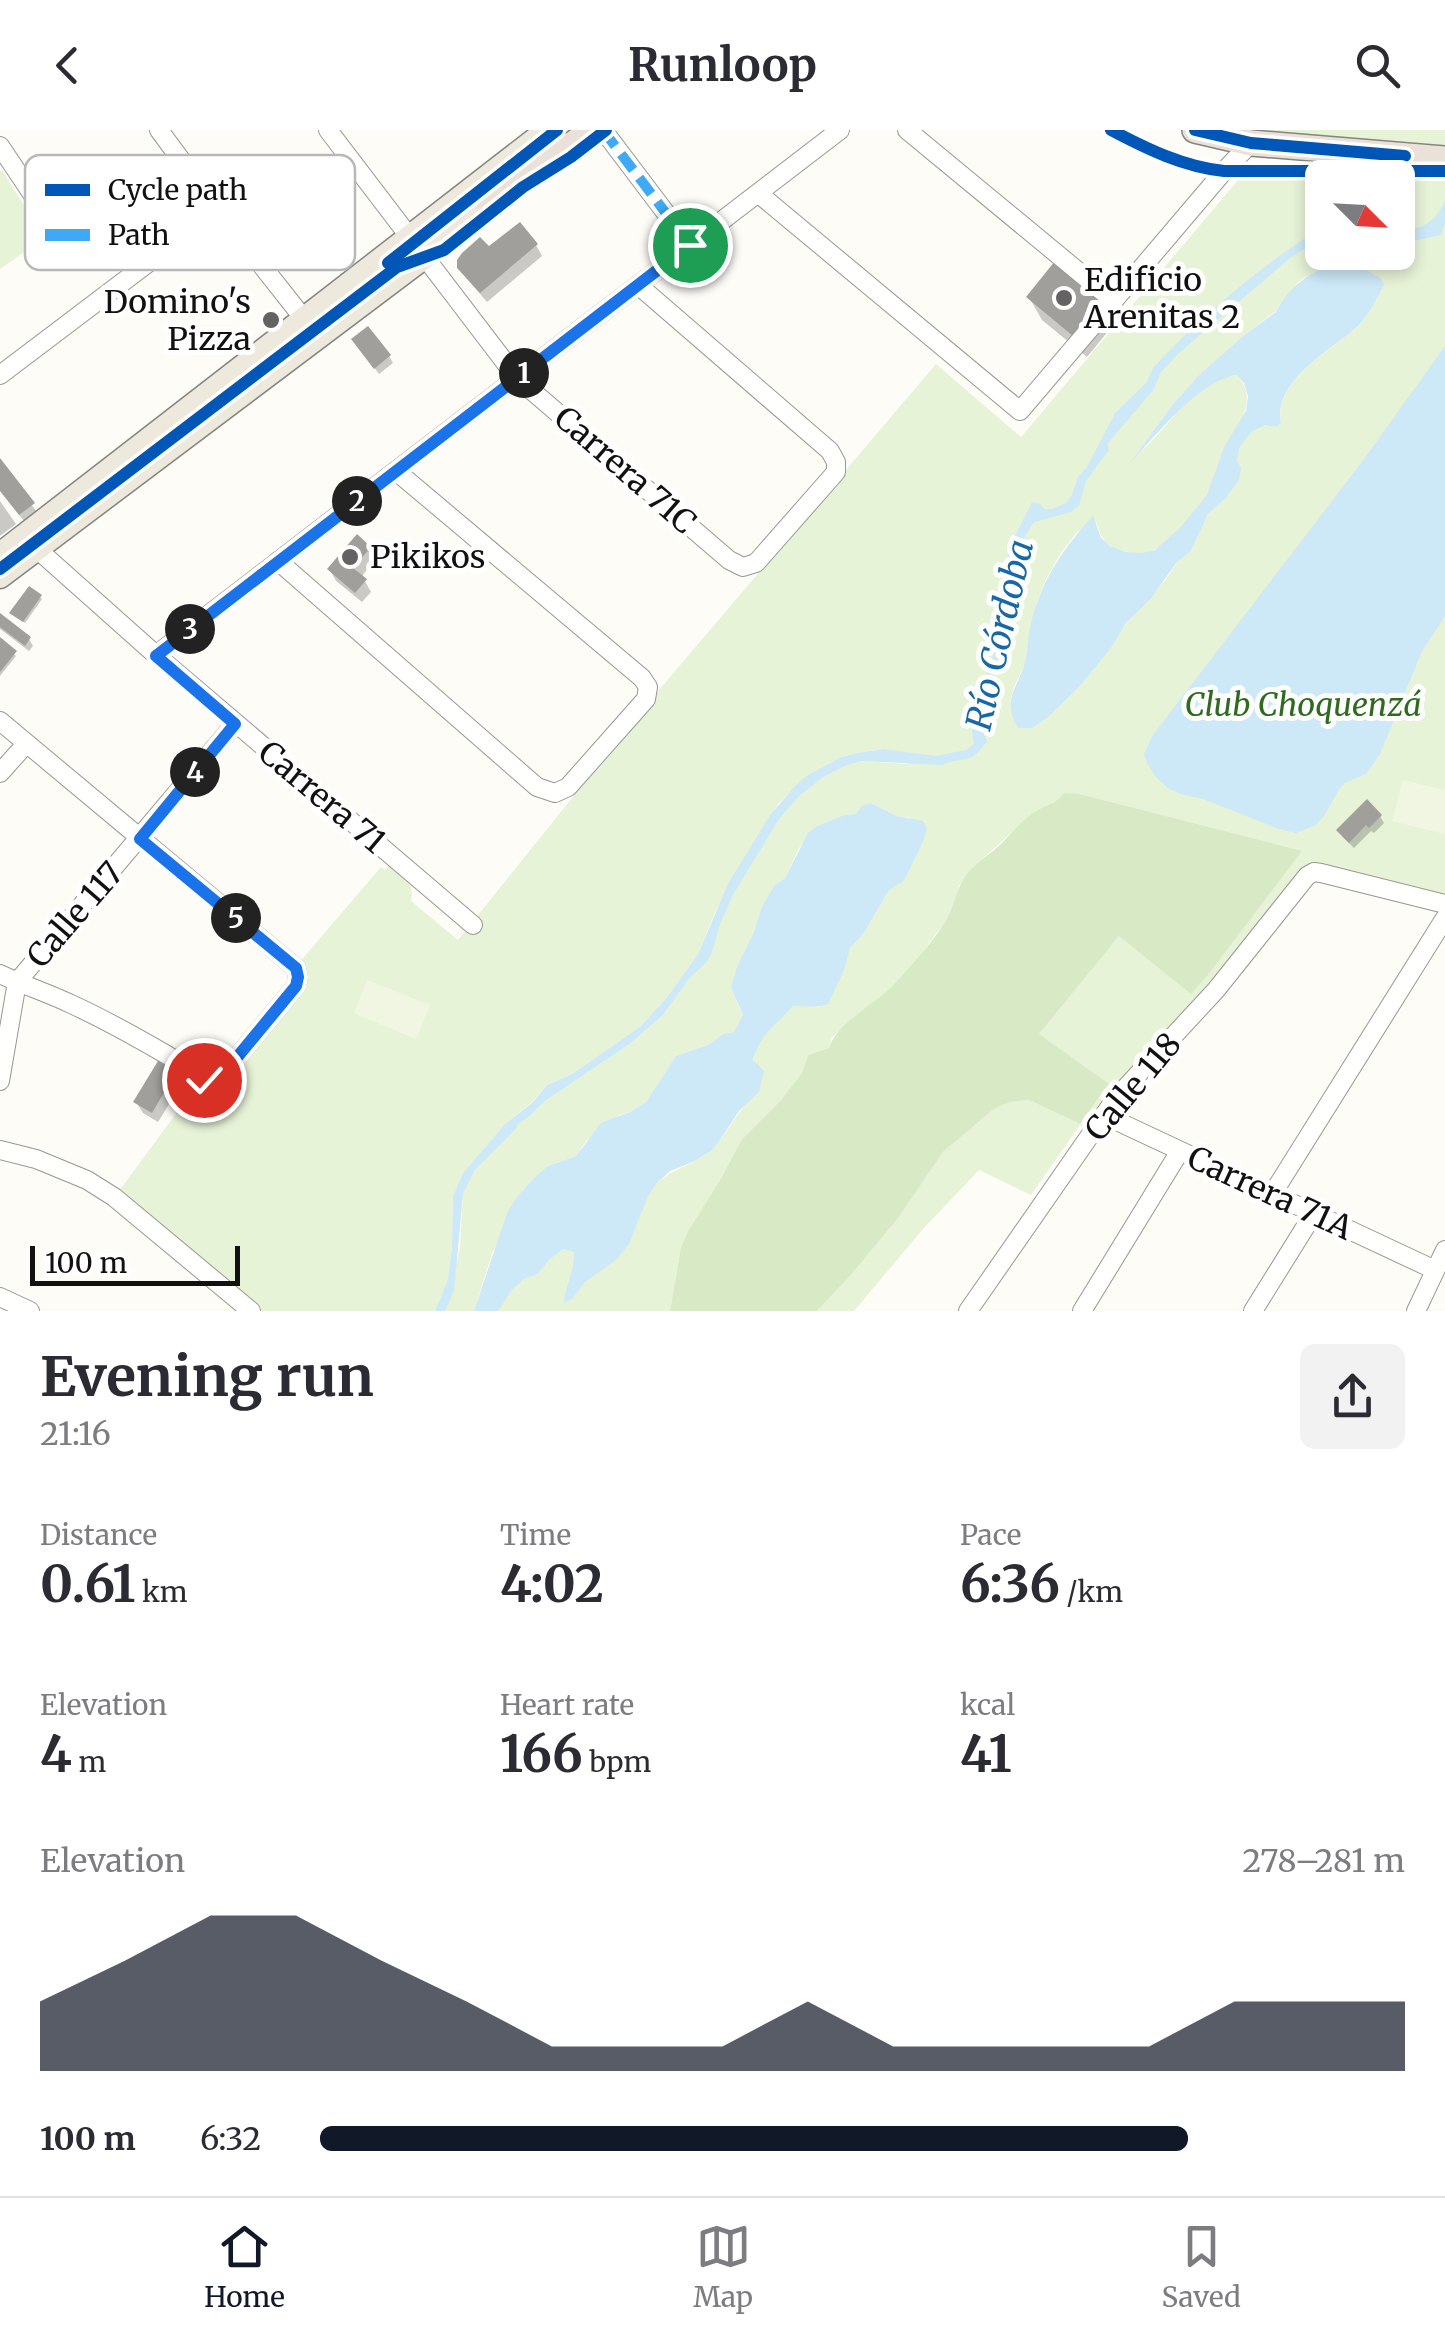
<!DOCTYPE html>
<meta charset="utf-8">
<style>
:root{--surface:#fff;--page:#f2f2f3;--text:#2b2b33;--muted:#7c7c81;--line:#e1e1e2;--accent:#111827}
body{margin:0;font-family:Merriweather,serif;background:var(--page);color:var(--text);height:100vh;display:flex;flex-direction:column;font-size:38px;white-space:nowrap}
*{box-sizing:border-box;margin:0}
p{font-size:32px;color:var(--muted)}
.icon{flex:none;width:55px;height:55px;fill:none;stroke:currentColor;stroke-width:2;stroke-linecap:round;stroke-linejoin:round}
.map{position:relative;height:1181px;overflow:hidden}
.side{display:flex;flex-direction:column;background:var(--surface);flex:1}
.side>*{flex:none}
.needle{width:65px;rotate:114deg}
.buttons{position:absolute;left:1305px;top:30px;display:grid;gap:20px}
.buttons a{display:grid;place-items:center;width:110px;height:110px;border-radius:15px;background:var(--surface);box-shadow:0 5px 15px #0003;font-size:50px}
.scale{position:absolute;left:30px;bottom:25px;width:210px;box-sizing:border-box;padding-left:10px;border:5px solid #111;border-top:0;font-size:28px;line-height:35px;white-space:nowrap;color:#111;-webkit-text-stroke:8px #fff;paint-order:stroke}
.pin{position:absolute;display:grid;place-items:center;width:85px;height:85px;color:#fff;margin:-42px;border:5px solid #fff;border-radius:50%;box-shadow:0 2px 10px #0007}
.km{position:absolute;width:50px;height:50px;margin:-25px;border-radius:50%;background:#222;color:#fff;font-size:28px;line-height:50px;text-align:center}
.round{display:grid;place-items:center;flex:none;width:105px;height:105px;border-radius:15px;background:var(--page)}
.headline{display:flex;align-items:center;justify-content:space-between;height:170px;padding:0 40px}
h1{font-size:55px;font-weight:700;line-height:75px}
.stats{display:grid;grid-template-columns:repeat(3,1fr);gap:15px;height:170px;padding:10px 40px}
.stats div{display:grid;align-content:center}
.stats b{font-size:50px;font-weight:700}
.stats small{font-size:28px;font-weight:400}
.stats p{font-size:28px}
.chart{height:280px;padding:20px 40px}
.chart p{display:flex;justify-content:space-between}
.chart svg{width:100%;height:180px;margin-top:10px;fill:var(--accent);opacity:.7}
ul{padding:0 40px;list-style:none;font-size:32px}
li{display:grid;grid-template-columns:160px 120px 1fr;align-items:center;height:75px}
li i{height:25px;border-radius:12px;background:var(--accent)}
header{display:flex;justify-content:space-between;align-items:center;height:130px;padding:0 40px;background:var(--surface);font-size:45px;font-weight:700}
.tabs{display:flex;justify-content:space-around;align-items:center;height:140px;border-top:2px solid var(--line);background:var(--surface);font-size:28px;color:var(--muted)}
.tabs a{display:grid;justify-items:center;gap:5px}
.tabs .active{color:var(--accent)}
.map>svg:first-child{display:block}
</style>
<header><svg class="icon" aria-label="back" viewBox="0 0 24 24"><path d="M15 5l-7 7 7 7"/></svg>Runloop<svg class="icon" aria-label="search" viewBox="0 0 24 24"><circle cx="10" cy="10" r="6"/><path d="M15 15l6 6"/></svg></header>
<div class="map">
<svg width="1445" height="1181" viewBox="0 0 1445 1181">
<rect width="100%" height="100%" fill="#fdfcf7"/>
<g fill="#e7f3d7" fill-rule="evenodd">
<polygon points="1238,0 1445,0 1445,20"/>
<polygon points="2,40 44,108 0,139 0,41"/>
<path d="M1239 49 1322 50V122H1398V51H1445V767L1316 735 1086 998 1080 995 1031 1065 979 1040 923 1099 854 1181H817L851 1145 899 1087 943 1022 994 979 1010 972 1029 970 1080 994 1109 955 1038 905 1119 805 1208 845 1301 721 1053 676 1021 694 971 739 959 756 955 772 944 793 919 827 876 873 858 884 832 907 829 918 808 925 802 943 781 970 742 1009 719 1052 688 1101 681 1117 670 1181H497L512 1160 524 1149 538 1144 549 1130 563 1119 574 1122V1137L565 1161 573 1168 656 1054C675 1037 696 1035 712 1019 730 1002 738 977 759 962 757 952 753 939 754 929 755 907 779 892 793 876L811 875 819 877 850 818 864 803 889 760 907 745 923 712 910 688 897 686 871 673 856 684 844 685 817 696 799 718 785 748 774 756 762 776 753 804 738 837 731 858 743 886 734 902 723 904 708 915 677 926 647 971 632 981 619 985 586 1011 576 1026 548 1036 492 1123 474 1181H445L460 1117 463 1064 475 1040 514 1001 519 992 529 987 545 971 631 913 663 885 689 849 706 833 712 823 719 794 733 765 780 688 799 665 822 648 845 636 861 631 909 634 892 621 883 619 857 623 839 628 806 646 778 674 751 716 715 783 698 824 668 866 641 896 572 944 547 955 533 971 504 995 463 1043 453 1066 452 1116 448 1149 435 1181H261L143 1079 119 1061 197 955 208 958 219 954 299 860 298 834 381 737 385 740 389 735C403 746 415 752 411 771L458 810 653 567 936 234 1021 307ZM1336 135 1352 137 1359 136 1384 155C1377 170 1370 184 1358 196 1331 221 1274 250 1281 293L1277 297 1265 294 1251 302 1238 318 1237 331 1225 369 1208 384 1191 421 1177 432 1165 451 1126 493 1111 518 1080 556 1010 572 1014 557 1025 533 1037 471 1046 449 1061 423 1077 402 1096 392C1102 411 1107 418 1128 422 1135 423 1144 424 1151 421 1170 415 1201 377 1210 359 1214 349 1215 339 1220 330 1233 304 1262 272 1237 245 1190 251 1168 302 1134 327L1174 273 1199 245 1243 206 1276 181 1279 175 1289 166 1296 154 1305 147Z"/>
</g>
<path fill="#d8eac5" d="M1064 663 1079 664 1302 721 1208 845 1191 864 1119 806 1039 904 1109 954 1080 994 1029 970 1010 972 994 979 943 1022 899 1087 851 1145 817 1181H670L681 1117 688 1101 719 1052 742 1009 781 970 802 943 808 925 829 918C837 892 875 875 894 854 913 833 933 813 947 788 956 772 957 754 970 740 979 731 990 724 1000 715 1012 703 1024 687 1040 679 1053 672 1053 676 1064 663Z"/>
<g fill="#f0f6e1">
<polygon points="1403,650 1445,660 1445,704 1392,691"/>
<polygon points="367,850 430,875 416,909 354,883"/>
</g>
<g fill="#cde8f7">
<path d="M1445 71V93L1441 105 1409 112 1398 109V96C1419 105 1437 90 1445 71Z"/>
<path d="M1322 97V108L1290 128 1178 224 1161 242 1154 259 1107 314 1109 320 1086 351 1079 375 1071 382 1034 392 1019 416 1008 457 1002 517 986 568 982 597 987 611C970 637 963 625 942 635L861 631 845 636 822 648 799 666 780 688 733 765 720 794 712 823 706 833 689 849 663 885 631 913 545 971 529 987 519 993 514 1001 475 1040 463 1064 454 1161 445 1181H435L448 1149 452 1116 453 1066 463 1043 504 995 533 972 547 955 572 944 641 896 668 866 698 824 729 752 770 685 794 657 806 646 839 628 857 623 883 619 936 626 966 620 974 614 972 602 975 572 992 530 1003 439 1014 408 1032 372 1040 374 1045 379H1052L1066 373 1072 365 1078 347 1087 337 1115 283 1147 252 1153 238 1162 228C1211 178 1264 134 1322 97Z"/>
<path d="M1336 135 1352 137 1359 136 1381 148 1384 155C1377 169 1370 184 1358 196 1332 220 1273 250 1281 293L1277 297 1265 295 1251 302 1239 318 1237 331 1241 338 1239 350 1225 369 1208 384 1191 421 1177 432 1152 467 1126 493 1111 518 1080 556 1048 587 1032 598H1018C1001 570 1018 558 1025 532 1028 519 1028 506 1031 493 1041 451 1064 417 1093 386L1101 408 1110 416 1126 422 1142 423 1155 420 1180 398 1207 365 1224 317 1246 281 1248 266 1244 253 1237 245C1199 250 1156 306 1129 334L1174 273 1199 245 1243 206 1276 182C1287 159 1311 139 1336 135Z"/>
<polygon points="1445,216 1445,486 1422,521 1380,624 1366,644 1345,653 1340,658 1324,686 1316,695 1296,703 1279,699 1203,669 1181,664 1168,658 1156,647 1147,633 1144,624 1153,605 1364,329"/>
<path d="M871 673 897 686 923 691 927 698 923 712 907 745 902 752 889 760 864 803 850 818 844 840 828 874C817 878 805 876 793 876 775 897 761 902 753 930L764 941 759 962 739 981 720 1010 711 1021 695 1031 670 1041 656 1054 648 1066 629 1114 616 1130 585 1152 573 1168 564 1173C565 1153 575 1143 574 1122L563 1119 549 1130 538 1144 524 1149 512 1160 498 1181H474L507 1083 517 1067 534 1048 548 1036 576 1026 601 993 632 981 647 971 676 926 708 915 723 904 734 902 743 885 731 858 737 837 753 804 762 776 774 756 785 748 808 703 817 696 844 685 856 684 862 676Z"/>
</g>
<g fill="#0003">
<polygon points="536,115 542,126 487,172 467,149 460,137 489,120"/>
<polygon points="1029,167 1100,171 1114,194 1087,227 1042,190"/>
<polygon points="358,216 389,226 393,233 379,244"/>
<polygon points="0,332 39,385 27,395 0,360"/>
<polygon points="0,371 16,394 0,406"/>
<polygon points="369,418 375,429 362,446 371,462 362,472 336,451 330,440"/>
<polygon points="40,467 42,469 25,493 14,485"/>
<polygon points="0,486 29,509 33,516 29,521 0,499"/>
<polygon points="0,511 16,526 0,546"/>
<polygon points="1380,686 1384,693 1374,703 1371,701 1354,718 1343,707"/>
<polygon points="174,944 181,955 158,992 143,983 136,972"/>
</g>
<g fill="#a19f9c">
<polygon points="520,92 538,114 480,163 457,138 457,130 462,123 480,107 489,116"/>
<polygon points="1055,131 1102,169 1073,206 1026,167"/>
<polygon points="368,196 391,225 374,239 351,209"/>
<polygon points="0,328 35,373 19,385 0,361"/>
<polygon points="357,404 371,417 353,438 367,449 355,463 327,439"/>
<polygon points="29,456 42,465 23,492 9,483"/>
<polygon points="0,483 31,507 25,516 0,497"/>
<polygon points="0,507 17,521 0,542"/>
<polygon points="1367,669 1382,685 1369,698 1366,695 1349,713 1336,700"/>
<polygon points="158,931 176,942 152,983 133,972"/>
</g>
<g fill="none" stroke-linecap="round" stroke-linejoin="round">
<defs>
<g id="minor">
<polyline points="159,0 218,80 304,189"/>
<polyline points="328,0 517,248 729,430 743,437 756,433 836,342 836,332 830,321 638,155"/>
<polyline points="603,0 690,115"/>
<polyline points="907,0 1114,171"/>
<polyline points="0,16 59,104"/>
<polyline points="759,64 1020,281 1224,41 1251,13"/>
<polyline points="0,245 218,80"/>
<polyline points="37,419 156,525 473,795"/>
<polyline points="278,431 537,657 555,663 568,657 646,569 648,557 642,548 396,341"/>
<polyline points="156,525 840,0"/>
<path d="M0 591 296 838 298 847 296 856 220 948C201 957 183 934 167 925 136 907 104 889 71 874 48 863 23 855 0 844"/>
<polyline points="0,643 26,614"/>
<polyline points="0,951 17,852 235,594"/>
<polyline points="1104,985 1435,1140"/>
<polyline points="0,1020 36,1029 87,1050 114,1067 251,1181"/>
<polyline points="1273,1063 1445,788"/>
<polyline points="0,1167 30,1181"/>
<polyline points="968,1181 1116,968 1216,860 1307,746 1314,742 1321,743 1445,774"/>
<polyline points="1082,1181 1180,1021"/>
<polyline points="1253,1181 1314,1083"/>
<polyline points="1416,1181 1445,1120"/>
</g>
<g id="major">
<polyline points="0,424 547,0"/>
<polyline points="0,447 425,127 501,63"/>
</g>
<g id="highway">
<polyline points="1195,0 1251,13 1445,29"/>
<polyline points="489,73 593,0"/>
</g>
</defs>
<use href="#minor" stroke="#979795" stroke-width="20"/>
<use href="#major" stroke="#858482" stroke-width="25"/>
<use href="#highway" stroke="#858482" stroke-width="28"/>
<use href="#minor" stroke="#fffffe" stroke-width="18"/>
<use href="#major" stroke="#ede9dc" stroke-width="22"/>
<use href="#highway" stroke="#eae1d8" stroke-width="25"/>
<polyline stroke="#3fa9f5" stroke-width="10" stroke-dasharray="20 10" stroke-linecap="butt" points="603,0 690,115"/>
<defs>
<g id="cycleway">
<path d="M1111 0C1147 19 1184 37 1224 41H1445"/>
<polyline points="1195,0 1251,13 1405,26"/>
<polyline points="388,133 557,0"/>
<polyline points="0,439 397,137 444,120 523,57 571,27 606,0"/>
</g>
</defs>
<use href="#cycleway" stroke="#fff" stroke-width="19"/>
<use href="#cycleway" stroke="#0057b8" stroke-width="12"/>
</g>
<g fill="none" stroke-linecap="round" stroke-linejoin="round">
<defs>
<polyline id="route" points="204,950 212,952 220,948 296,856 298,847 296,838 140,709 235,594 156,526 690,115"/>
</defs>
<use href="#route" stroke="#fff" stroke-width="20"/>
<use href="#route" stroke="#1a73e8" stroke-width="12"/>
</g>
<g fill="#646362" stroke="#fff" stroke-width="4">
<circle cx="1064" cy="168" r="10"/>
<circle cx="271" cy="190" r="10"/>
<circle cx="350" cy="427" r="10"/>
</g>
<g text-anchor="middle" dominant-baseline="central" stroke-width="10" stroke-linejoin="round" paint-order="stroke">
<g font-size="32" fill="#111" stroke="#fff" text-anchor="start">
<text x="1084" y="150">Edificio<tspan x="1084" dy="37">Arenitas 2</tspan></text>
<text x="251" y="172" text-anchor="end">Domino's<tspan x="251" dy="37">Pizza</tspan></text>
<text x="370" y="427">Pikikos</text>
</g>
<g font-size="32" fill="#111" stroke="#fff">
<text transform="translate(625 340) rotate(41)">Carrera 71C</text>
<text transform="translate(322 667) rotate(40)">Carrera 71</text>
<text transform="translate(75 785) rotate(-49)">Calle 117</text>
<text transform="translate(1133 957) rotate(-50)">Calle 118</text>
<text transform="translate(1270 1063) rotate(25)">Carrera 71A</text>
</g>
<g font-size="32" font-style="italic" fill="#2f6b1f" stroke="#fff">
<text x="1303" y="575">Club Choquenzá</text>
</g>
<g font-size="35" font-style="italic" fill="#1768a6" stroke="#fff">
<text transform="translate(1000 505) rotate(-77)">Río Córdoba</text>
</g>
</g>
<rect x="25" y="25" width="330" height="115" rx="15" fill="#fff" stroke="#b8b8b8" stroke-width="2.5"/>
<rect x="45" y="54" width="45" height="12" fill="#0057b8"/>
<rect x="45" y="99" width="45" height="12" fill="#3fa9f5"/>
<g font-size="28" fill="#111">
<text x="108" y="70">Cycle path</text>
<text x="108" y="115">Path</text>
</g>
</svg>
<div class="buttons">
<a><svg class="needle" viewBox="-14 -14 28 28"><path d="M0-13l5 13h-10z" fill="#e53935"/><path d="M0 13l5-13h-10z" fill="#7c7c81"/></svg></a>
</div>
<div class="scale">100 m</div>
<div class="pin" style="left:690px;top:115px;background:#1e9e55"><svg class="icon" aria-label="arrive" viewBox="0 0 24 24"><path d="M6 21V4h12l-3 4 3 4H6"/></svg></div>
<div class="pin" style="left:204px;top:950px;background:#d93025"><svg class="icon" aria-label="check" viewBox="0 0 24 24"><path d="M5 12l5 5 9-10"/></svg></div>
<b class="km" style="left:524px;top:243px">1</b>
<b class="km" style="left:357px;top:371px">2</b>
<b class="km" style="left:190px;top:499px">3</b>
<b class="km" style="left:195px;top:642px">4</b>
<b class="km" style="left:236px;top:788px">5</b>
</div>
<section class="side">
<div class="headline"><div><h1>Evening run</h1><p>21:16</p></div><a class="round"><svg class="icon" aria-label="share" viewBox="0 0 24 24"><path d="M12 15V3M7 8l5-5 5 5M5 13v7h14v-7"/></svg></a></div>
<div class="stats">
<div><p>Distance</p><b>0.61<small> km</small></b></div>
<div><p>Time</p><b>4:02</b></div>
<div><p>Pace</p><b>6:36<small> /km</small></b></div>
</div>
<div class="stats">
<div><p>Elevation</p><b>4<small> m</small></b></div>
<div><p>Heart rate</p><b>166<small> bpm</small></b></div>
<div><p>kcal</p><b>41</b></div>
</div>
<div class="chart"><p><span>Elevation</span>278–281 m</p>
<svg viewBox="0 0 160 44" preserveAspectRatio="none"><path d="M0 44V27L10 17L20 6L30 6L40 17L50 27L60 38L70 38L80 38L90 27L100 38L110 38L120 38L130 38L140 27L150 27L160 27V44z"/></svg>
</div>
<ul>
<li><b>100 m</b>6:32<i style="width:80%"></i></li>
</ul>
</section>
<nav class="tabs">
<a class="active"><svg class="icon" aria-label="home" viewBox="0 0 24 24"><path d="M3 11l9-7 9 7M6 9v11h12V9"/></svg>Home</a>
<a><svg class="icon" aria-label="map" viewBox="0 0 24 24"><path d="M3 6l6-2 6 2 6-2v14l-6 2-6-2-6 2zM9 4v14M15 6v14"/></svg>Map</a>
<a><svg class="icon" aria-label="saved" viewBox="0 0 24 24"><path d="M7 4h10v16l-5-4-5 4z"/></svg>Saved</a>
</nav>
